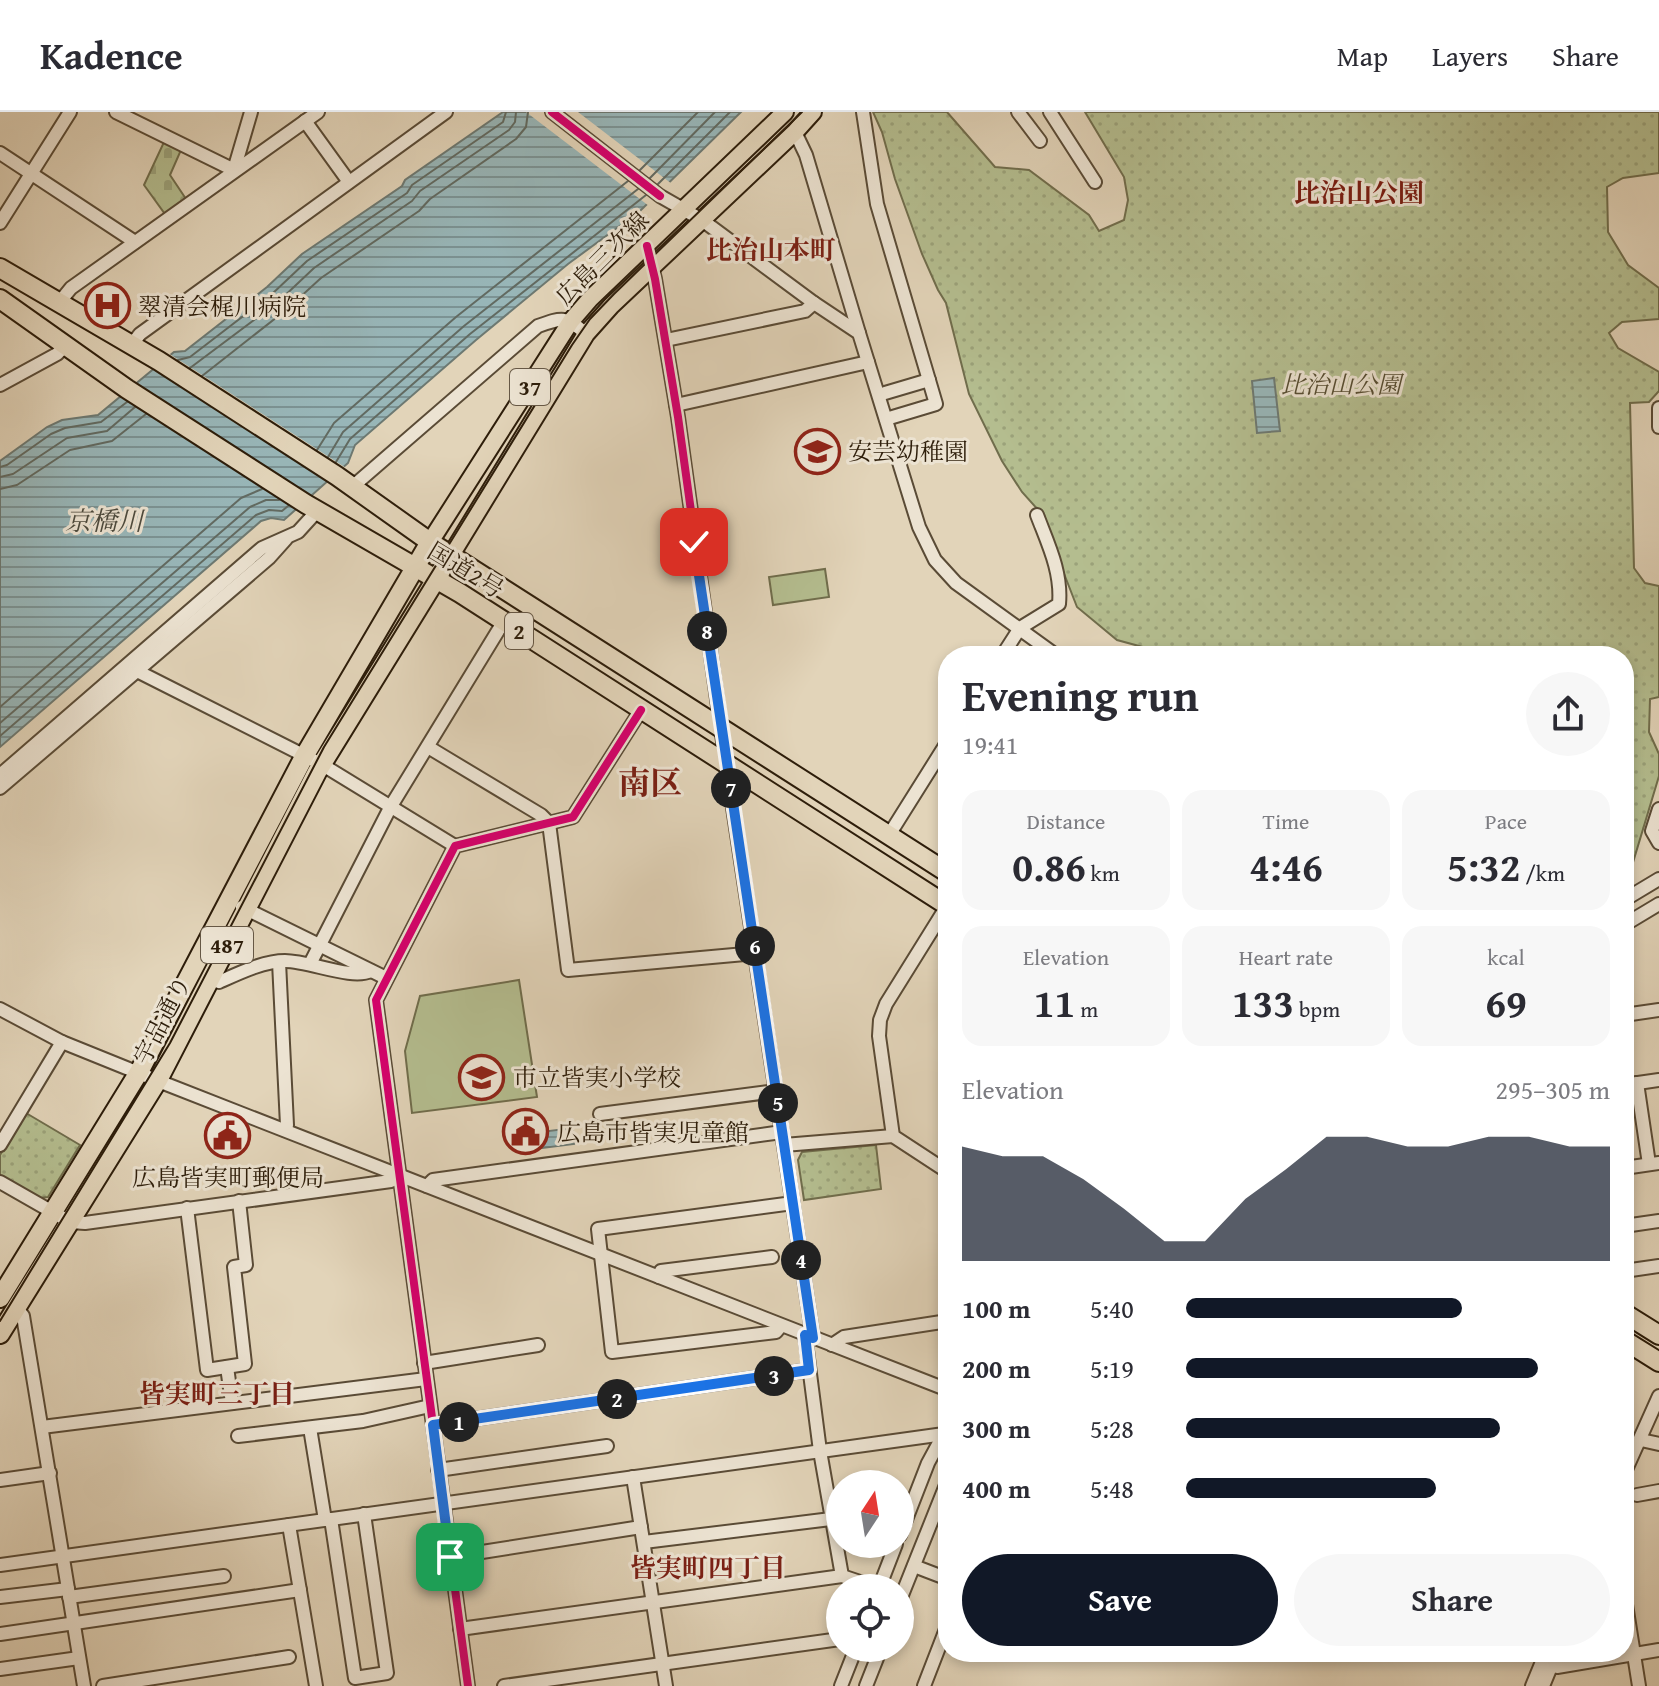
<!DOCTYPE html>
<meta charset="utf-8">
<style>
:root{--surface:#fff;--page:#f7f7f7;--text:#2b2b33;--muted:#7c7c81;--line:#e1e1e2;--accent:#111827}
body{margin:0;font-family:"Gentium Book Plus","Noto Serif JP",serif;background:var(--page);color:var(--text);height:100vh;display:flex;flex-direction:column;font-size:30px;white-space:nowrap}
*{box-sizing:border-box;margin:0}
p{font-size:26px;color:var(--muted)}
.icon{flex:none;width:44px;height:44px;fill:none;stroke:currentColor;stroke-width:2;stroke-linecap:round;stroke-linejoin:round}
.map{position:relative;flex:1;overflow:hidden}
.side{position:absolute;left:938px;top:534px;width:696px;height:1016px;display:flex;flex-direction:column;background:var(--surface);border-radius:32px;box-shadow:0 4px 12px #0003}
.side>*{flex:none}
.needle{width:52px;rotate:12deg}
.fabs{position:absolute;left:826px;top:1358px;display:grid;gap:16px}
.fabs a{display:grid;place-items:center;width:88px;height:88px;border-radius:50%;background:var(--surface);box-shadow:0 4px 12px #0003;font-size:40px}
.pin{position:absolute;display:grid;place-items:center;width:68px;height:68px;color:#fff;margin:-34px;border-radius:16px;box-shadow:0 4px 12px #0006}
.km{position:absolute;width:40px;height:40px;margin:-20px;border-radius:50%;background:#222;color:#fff;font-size:22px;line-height:40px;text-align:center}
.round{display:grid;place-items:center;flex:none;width:84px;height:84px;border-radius:42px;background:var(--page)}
.head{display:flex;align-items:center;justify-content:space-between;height:136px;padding:0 24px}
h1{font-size:44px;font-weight:800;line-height:60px}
.figures{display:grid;grid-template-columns:repeat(3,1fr);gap:12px;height:136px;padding:8px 24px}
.figures div{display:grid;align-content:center;border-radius:20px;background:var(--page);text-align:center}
.figures b{font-size:40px;font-weight:800}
.figures small{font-size:22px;font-weight:400}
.figures p{font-size:22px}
.chart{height:224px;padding:16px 24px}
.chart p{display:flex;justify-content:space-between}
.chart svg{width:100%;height:144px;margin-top:8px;fill:var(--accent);opacity:.7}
.action{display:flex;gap:16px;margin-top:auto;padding:16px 24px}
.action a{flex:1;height:92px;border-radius:48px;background:var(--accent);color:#fff;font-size:32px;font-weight:800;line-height:92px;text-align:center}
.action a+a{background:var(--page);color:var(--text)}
ul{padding:0 24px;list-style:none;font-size:26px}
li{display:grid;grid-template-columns:128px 96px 1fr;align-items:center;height:60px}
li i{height:20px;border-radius:10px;background:var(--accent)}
header{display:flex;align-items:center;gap:48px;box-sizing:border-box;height:112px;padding:0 40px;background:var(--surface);border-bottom:2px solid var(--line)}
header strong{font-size:38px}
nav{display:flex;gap:44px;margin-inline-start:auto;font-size:28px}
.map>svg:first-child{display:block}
</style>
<header>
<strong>Kadence</strong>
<nav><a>Map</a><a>Layers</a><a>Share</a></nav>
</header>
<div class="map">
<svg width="1659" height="1574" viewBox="0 0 1659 1574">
<defs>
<pattern id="cemetery-stones" width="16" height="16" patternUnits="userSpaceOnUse" patternTransform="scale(2)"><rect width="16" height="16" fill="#b4bd8f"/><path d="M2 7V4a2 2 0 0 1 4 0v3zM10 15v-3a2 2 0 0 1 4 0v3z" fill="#9ba27a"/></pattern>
<pattern id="park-dots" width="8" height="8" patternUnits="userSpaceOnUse" patternTransform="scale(2)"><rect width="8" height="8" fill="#b4bd8f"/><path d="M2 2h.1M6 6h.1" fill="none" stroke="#9ba27a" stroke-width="1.8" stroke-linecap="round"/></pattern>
<pattern id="water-rules" width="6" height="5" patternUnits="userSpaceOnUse" patternTransform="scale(2)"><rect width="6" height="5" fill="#98b6b8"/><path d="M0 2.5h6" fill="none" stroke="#7c9394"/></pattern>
</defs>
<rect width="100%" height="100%" fill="#e2d4b9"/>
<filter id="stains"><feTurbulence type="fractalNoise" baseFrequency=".0025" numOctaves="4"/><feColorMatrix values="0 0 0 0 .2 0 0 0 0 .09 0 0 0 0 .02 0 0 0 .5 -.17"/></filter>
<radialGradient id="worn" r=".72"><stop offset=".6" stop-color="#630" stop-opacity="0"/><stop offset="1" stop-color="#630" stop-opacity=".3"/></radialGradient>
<polygon fill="url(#cemetery-stones)" stroke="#706d4c" stroke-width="2" points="164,30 181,38 170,63 186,87 165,102 144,73"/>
<g fill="url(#park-dots)" stroke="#706d4c" stroke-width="2">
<polygon points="873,0 947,0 995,55 1029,58 1089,103 1099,119 1124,108 1128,88 1124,65 1085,0 1659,0 1659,61 1623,66 1607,75 1608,120 1628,153 1659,176 1659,207 1622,210 1609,221 1618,236 1659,260 1659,279 1649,290 1630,291 1634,456 1645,471 1659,474 1659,585 1650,587 1649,620 1659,642 1659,664 1631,757 1624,761 1624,544 1159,544 1150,537 1117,528 1077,495 1040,400 1022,380 1002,349 969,282 946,191 938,178 922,142 895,67 882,20"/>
<polygon points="26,1001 80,1033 48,1085 39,1086 0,1064 0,1043"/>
<polygon points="876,1033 881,1077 804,1088 798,1048 802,1040"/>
</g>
<g fill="#b4bd8f" stroke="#706d4c" stroke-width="2">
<polygon points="825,457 829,485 773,493 769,465"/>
<polygon points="519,868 537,985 412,1001 405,939 420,884"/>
</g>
<g fill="url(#water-rules)" stroke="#6d7972" stroke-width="2">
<polygon points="503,0 741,0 640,99 568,152 476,228 355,333 348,351 284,408 271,406 261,409 0,635 0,349 47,315 62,308 98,303 174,240 185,239 267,175 302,142 402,74 405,68"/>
<polygon points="1274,266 1280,319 1257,321 1252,269"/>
<polygon points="572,1016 574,1032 535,1037 533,1021"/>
</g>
<g fill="#e2d4b9">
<polygon points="526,0 578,0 672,72 649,94"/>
<polygon points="168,241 346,356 329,371 152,255"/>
</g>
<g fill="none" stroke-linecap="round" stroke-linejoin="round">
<g stroke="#626a61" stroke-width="2">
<polyline points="640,58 698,0"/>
<polyline points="650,66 715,0"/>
<polyline points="658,72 730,0"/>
<polyline points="178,248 190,245 272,182 307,149 407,81 412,73 503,10 506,0"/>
<polyline points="190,256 278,190 314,156 412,89 420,79 509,18 515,10 516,0"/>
<polyline points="202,264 286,198 321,166 419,99 430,87 516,27 526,15 528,0"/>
<polyline points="317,338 334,311 456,205 628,69"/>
<polyline points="328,345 343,320 464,214 638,77"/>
<polyline points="336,350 350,327 470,222 646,83"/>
<polyline points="0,355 7,353 51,322 65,316 101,310 127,290"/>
<polyline points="0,365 13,362 67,326 107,319 135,295"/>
<polyline points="0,377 17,373 70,338 112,329 146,302"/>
<polyline points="0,595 241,386 262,377"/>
<polyline points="0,611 250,395 266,388 279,388"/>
<polyline points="0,624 256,403 269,398 282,399 288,394"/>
</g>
<defs>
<g id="minor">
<polyline points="116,0 234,58 251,0"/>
<polyline points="552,0 660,84 702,108 814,191 859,221 919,415 935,448 956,471 1057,544"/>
<polyline points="863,0 877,92 936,292 886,307"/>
<polyline points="1018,0 1040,29"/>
<polyline points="1050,0 1095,70"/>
<polyline points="305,9 349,70"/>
<polyline points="795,20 806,43 859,221"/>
<polyline points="0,41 135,130"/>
<polyline points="0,111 70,0"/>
<polyline points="647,134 655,167 678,305 721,616 813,1226"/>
<polyline points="58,192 71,176 318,0"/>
<polyline points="666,228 805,199 814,191"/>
<polyline points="132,232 140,222 446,0"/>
<polyline points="0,273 57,242 66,233"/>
<polyline points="885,281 929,268"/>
<polyline points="676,293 868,250"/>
<polyline points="1659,296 1659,315"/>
<path d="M351 376 538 214C563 205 566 204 586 222"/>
<path d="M1002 544 1020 516 1059 492C1062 460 1048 432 1037 403"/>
<polyline points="137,559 321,652 455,734"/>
<polyline points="428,635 541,703 549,711 568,858 756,841"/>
<polyline points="0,663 262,436 298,420 318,398"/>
<polyline points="0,676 269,446 286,427"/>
<polyline points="1659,697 1652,719 1659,731"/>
<polyline points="889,723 948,629"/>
<polyline points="1624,788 1659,767"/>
<polyline points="947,794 886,892 880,908 879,924 893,1024 948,1060"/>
<polyline points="242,795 386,866"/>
<polyline points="1624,813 1659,792"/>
<polyline points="279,850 287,1013 285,1018"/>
<polyline points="310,852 391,694 504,509"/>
<path d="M210 866 219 870C239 861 264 849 285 849 310 849 351 868 371 859"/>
<polyline points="0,897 62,930 166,972 948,1278"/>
<polyline points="1624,903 1659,898"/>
<polyline points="1637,971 1649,1052"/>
<polyline points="1624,973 1659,968"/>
<polyline points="600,1002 776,979"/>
<polyline points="0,1033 62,930"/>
<polyline points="784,1033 893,1024"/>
<polyline points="1624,1056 1659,1051"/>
<polyline points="0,1070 70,1110 85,1111 391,1069 399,1064"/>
<polyline points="427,1074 433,1068 782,1020"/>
<polyline points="187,1096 207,1258 245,1252 234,1155 246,1153 239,1089"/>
<polyline points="1624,1114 1659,1109"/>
<polyline points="1624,1159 1659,1154"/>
<polyline points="659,1165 661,1159 772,1145"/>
<polyline points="16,1195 23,1204 84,1574"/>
<polyline points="781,1214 776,1220 612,1240 598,1117 793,1091"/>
<polyline points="805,1223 820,1339 842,1464"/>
<polyline points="832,1233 844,1225 948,1209"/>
<polyline points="424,1251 538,1233"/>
<polyline points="227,1255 232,1291"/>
<polyline points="433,1313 809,1258"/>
<polyline points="42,1315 426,1267"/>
<polyline points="310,1316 325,1408"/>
<polyline points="238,1324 363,1309 430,1294"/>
<polyline points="1641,1328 1659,1332"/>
<polyline points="438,1358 607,1334"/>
<polyline points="1624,1362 1659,1284"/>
<polyline points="633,1365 666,1574"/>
<polyline points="0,1368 50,1361"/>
<polyline points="1637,1383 1659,1379"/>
<polyline points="331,1407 355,1566 387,1561 364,1402"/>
<polyline points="289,1413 316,1574"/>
<polyline points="900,1423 928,1351 948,1314"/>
<polyline points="644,1430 839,1406"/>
<polyline points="450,1445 641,1415"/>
<polyline points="0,1453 944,1322"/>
<polyline points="914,1454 948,1467"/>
<polyline points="879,1476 896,1432"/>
<polyline points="1624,1480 1639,1574"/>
<polyline points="0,1485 68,1477"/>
<polyline points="69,1485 224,1464"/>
<polyline points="900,1488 948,1368"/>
<polyline points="460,1517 842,1464 878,1476"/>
<polyline points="0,1522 300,1478"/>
<polyline points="1552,1553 1557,1555 1659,1538"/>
<polyline points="0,1557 79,1546"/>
<polyline points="103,1574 289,1545"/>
<polyline points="468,1574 376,888 455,734 573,705 641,598"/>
<polyline points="504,1574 840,1527"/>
<polyline points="841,1574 856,1536"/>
<polyline points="866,1574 881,1536"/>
<polyline points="924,1574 948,1512"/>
<polyline points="1532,1574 1546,1540"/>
<polyline points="1543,1574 1555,1545 1555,1540"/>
</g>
<g id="major">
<polyline points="430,430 571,209 590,187 785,0"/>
<polyline points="451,443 586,222 611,194 795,20 813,0"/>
</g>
<g id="highway">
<polyline points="0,156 159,249 337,364 430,430 948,761"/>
<polyline points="0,187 127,277 306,392 460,481 948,794"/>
<polyline points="0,1186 139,960 305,643 430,430"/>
<polyline points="1624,1201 1659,1223"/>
<polyline points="0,1222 158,968 317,660 441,459"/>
<polyline points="1624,1228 1659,1250"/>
</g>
</defs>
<use href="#minor" stroke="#5a4b36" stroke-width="16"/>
<use href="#major" stroke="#2d1d0a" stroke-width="20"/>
<use href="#highway" stroke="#2d1d0a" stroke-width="22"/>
<use href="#minor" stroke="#ece3d2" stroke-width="12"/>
<use href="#major" stroke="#e2d4b9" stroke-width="16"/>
<use href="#highway" stroke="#e2d4b9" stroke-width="18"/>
<polyline stroke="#2d1d0a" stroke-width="2" points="0,1209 170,931 324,635 572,233 590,207 614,182 802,0"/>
<defs>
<g id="cycleway">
<polyline points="552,0 660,84"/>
<polyline points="647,134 655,167 678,305 721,616 813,1226"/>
<polyline points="468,1574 376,888 455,734 573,705 641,598"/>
</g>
</defs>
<use href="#cycleway" stroke="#ece3d2" stroke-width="13"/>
<use href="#cycleway" stroke="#d6006c" stroke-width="8"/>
</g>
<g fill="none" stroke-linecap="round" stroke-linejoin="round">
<defs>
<polyline id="route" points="450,1445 433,1313 809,1258 805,1223 813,1226 694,430"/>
</defs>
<use href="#route" stroke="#fff" stroke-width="16"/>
<use href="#route" stroke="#1a73e8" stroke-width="10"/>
</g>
<defs>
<symbol id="hospital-ring" viewBox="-11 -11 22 22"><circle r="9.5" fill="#ece3d2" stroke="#8f2418" stroke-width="1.5"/><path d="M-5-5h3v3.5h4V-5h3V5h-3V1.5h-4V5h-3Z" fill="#8f2418"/></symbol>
<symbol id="school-ring" viewBox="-11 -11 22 22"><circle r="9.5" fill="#ece3d2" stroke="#8f2418" stroke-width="1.5"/><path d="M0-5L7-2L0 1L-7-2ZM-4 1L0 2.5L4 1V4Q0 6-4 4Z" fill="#8f2418"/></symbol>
<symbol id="civic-ring" viewBox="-11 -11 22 22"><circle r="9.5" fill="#ece3d2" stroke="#8f2418" stroke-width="1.5"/><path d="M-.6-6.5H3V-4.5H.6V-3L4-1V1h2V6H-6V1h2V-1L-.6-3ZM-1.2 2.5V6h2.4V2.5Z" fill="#8f2418"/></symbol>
</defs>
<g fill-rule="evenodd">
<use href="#hospital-ring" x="82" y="168" width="51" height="51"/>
<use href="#school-ring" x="792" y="314" width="51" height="51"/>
<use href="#school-ring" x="456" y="940" width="51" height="51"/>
<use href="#civic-ring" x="500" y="994" width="51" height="51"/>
<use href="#civic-ring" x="202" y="998" width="51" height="51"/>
</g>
<g text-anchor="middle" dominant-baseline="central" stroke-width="6" stroke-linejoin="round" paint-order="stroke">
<g fill="#ece3d2" stroke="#665846" stroke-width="2">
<rect x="510" y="257" width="40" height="36" rx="6"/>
<rect x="505" y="501" width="28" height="36" rx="6"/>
<rect x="201" y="815" width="52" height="36" rx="6"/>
</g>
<g font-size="22" font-weight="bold" fill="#2d1d0a">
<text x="530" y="275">37</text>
<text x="519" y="519">2</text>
<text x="227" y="833">487</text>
</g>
<g font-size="24" fill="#2d1d0a" stroke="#ece3d2">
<text transform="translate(602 146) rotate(-45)">広島三次線</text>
<text transform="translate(466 458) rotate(31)">国道2号</text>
<text transform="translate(162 908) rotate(-63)">宇品通り</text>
</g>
<g font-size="24" fill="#2d1d0a" stroke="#ece3d2" text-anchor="start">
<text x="138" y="194">翠清会梶川病院</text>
<text x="848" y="339">安芸幼稚園</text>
<text x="513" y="965">市立皆実小学校</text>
<text x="557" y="1020">広島市皆実児童館</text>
<text x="228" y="1065" text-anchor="middle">広島皆実町郵便局</text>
</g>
<g font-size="24" font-style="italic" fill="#564d32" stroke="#ece3d2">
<text x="1341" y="272">比治山公園</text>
</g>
<g font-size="26" font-weight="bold" fill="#7a1f14" stroke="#ece3d2">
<text x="1359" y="80">比治山公園</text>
<text x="771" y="137">比治山本町</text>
<text x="217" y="1281">皆実町三丁目</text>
<text x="708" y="1455">皆実町四丁目</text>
</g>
<g font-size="26" font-style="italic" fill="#4d4b3e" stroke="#ece3d2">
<text x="104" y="408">京橋川</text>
</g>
<g font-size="32" font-weight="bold" fill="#7a1f14" stroke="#ece3d2">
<text x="650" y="670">南区</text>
</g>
</g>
<rect width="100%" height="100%" filter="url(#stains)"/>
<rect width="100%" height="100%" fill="url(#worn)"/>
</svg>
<div class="fabs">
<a><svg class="needle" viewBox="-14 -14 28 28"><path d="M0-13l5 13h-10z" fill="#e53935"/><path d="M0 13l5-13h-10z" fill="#7c7c81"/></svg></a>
<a><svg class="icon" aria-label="locate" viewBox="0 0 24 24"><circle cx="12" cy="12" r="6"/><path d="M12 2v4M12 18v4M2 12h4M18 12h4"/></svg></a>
</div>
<div class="pin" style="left:450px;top:1445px;background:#1e9e55"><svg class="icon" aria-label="arrive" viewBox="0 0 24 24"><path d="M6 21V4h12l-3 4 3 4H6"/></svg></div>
<div class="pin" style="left:694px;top:430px;background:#d93025"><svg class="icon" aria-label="check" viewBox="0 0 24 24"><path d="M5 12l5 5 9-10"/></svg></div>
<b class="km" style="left:459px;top:1310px">1</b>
<b class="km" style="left:617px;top:1287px">2</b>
<b class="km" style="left:774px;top:1264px">3</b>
<b class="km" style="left:801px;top:1148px">4</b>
<b class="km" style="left:778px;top:991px">5</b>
<b class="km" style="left:755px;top:834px">6</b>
<b class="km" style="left:731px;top:676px">7</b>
<b class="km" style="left:707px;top:519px">8</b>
<section class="side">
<div class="head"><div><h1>Evening run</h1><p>19:41</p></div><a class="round"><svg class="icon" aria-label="share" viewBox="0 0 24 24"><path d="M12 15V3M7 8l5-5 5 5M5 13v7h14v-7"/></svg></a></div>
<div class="figures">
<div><p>Distance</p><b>0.86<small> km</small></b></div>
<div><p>Time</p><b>4:46</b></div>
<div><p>Pace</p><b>5:32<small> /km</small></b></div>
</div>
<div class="figures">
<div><p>Elevation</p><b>11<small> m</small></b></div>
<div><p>Heart rate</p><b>133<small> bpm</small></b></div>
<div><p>kcal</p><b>69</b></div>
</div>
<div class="chart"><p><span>Elevation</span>295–305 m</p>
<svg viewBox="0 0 160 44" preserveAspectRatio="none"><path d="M0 44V9L10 12L20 12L30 19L40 28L50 38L60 38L70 25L80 16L90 6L100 6L110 9L120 9L130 6L140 6L150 9L160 9V44z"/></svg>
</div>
<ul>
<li><b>100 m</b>5:40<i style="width:65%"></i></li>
<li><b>200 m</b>5:19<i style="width:83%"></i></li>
<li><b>300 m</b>5:28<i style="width:74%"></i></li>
<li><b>400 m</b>5:48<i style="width:59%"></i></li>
</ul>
<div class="action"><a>Save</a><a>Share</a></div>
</section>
</div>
